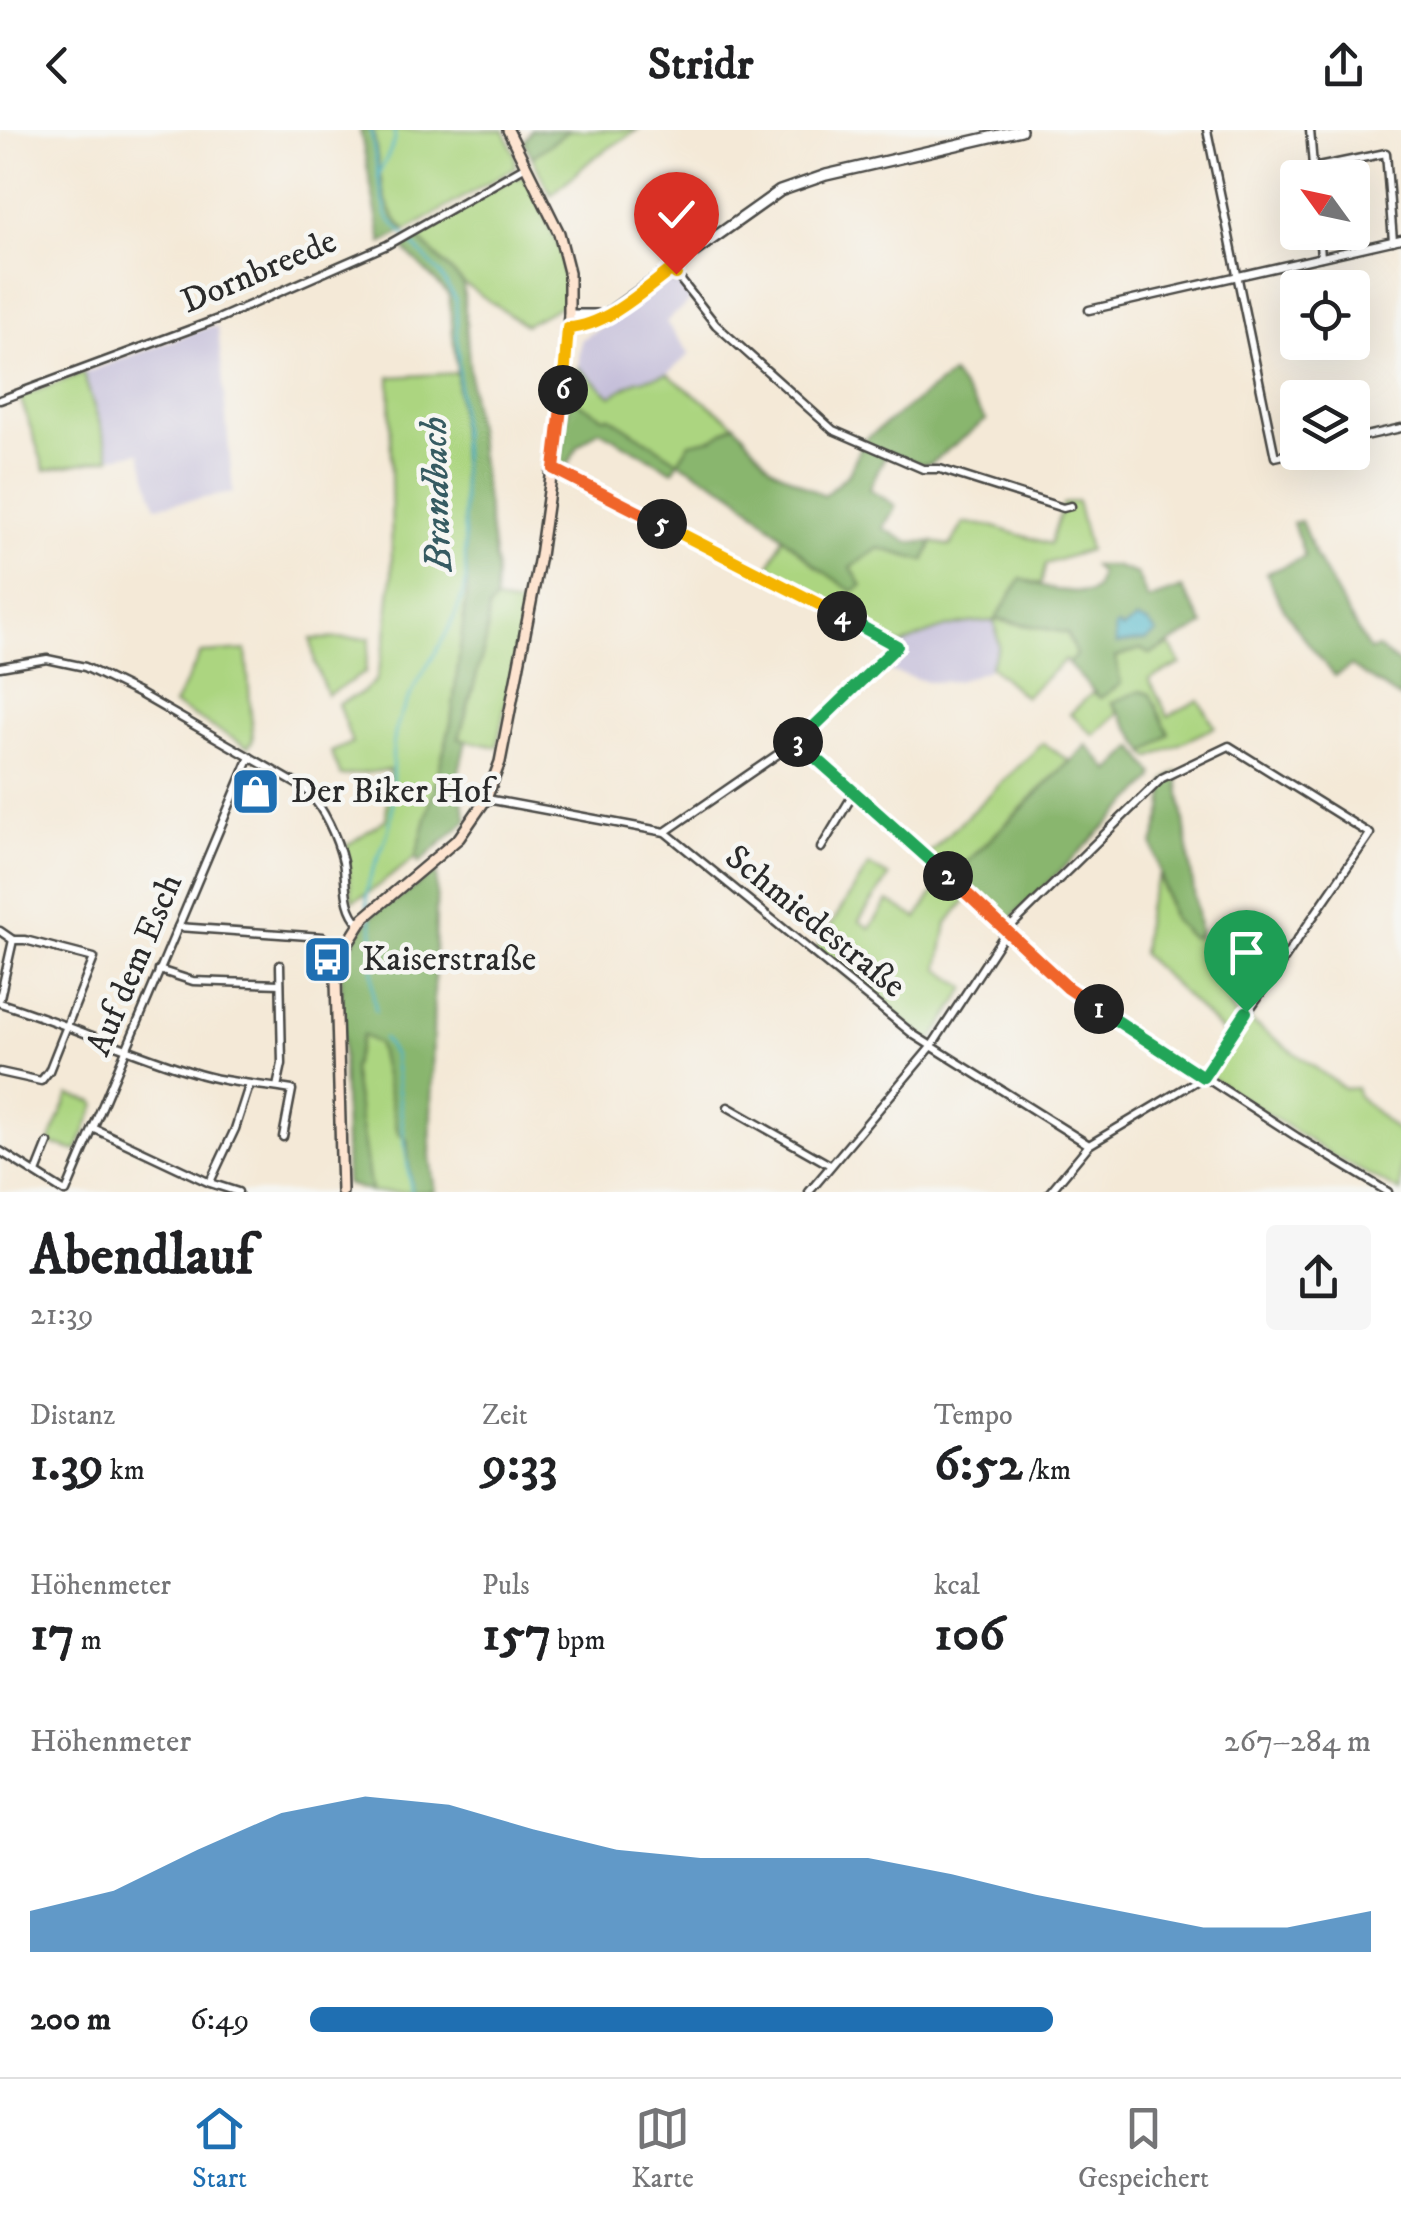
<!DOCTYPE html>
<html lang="de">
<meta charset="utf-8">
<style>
:root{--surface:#fff;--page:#f6f6f6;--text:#202124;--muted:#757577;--line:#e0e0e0;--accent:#1f6fb2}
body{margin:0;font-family:"IM FELL DW Pica",serif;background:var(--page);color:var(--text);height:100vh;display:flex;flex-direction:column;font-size:38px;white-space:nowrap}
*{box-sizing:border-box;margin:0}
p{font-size:32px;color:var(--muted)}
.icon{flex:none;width:55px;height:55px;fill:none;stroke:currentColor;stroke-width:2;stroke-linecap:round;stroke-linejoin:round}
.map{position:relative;height:1062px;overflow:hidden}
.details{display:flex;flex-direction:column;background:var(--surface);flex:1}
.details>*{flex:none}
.needle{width:65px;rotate:303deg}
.buttons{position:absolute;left:1280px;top:30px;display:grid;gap:20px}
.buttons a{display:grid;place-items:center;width:90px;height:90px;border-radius:10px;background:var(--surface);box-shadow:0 10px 40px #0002;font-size:50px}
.pin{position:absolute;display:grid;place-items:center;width:85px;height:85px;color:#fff;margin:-102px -42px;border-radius:50% 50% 50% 0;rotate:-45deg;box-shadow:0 0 10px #0007}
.pin .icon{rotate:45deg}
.km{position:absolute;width:50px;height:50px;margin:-25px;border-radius:50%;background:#222;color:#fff;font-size:28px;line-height:50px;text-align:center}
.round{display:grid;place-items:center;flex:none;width:105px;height:105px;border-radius:10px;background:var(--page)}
.headline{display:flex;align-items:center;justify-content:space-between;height:170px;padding:0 30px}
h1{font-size:55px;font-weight:700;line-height:75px}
.figures{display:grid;grid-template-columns:repeat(3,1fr);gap:15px;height:170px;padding:10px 30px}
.figures div{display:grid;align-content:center}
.figures b{font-size:50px;font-weight:700}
.figures small{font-size:28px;font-weight:400}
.figures p{font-size:28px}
.chart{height:280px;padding:20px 30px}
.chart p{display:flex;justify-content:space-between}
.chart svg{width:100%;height:180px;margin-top:10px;fill:var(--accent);opacity:.7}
ul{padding:0 30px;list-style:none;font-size:32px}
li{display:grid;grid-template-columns:160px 120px 1fr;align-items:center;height:75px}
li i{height:25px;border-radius:12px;background:var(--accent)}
header{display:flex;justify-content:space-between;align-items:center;height:130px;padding:0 30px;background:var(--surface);font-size:45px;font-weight:700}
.dock{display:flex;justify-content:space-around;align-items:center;height:140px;border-top:2px solid var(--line);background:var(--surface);font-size:28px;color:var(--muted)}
.dock a{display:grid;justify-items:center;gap:5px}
.dock .active{color:var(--accent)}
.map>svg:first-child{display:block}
</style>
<header><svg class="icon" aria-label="back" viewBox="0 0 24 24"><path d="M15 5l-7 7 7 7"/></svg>Stridr<svg class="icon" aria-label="share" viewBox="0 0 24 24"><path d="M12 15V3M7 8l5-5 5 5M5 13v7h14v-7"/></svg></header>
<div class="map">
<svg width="1401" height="1062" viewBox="0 0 1401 1062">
<rect width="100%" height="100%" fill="#f6f6f2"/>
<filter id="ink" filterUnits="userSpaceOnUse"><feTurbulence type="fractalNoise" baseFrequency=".01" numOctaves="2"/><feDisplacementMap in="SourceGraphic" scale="20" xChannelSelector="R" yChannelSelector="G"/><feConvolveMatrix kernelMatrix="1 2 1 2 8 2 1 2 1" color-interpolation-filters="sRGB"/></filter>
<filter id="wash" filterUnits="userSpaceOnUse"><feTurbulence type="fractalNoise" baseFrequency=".0048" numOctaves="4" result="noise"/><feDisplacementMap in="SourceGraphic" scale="40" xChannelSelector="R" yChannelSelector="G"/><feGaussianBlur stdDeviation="2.25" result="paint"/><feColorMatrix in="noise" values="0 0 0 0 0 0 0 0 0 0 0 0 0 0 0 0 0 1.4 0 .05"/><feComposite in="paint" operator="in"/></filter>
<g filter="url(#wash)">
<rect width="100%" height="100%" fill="#f4e9d7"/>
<g fill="#c6c0da">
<polygon points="674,147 692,169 666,192 690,224 667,244 636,251 611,266 578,237 581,210"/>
<polygon points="211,196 218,198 233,363 156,376 140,322 45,340 20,267"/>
<polygon points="994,491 999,516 988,540 957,551 929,552 878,538 901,515 941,497 961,492"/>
</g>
<g fill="#acd580" stroke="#6c8056" stroke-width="2.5">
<path d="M373 0H504L515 25V37L406 101C378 76 380 36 373 0Z"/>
<polygon points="570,0 637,0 592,29 551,65 532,27"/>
<polygon points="524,47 530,53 561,122 566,173 525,195 463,153 415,105 513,48"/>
<polygon points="578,237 611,266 636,251 667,244 735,294 714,308 690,313 678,331 610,287 603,287 570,268"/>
<polygon points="83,243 111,328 45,340 20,267"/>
<polygon points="457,243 467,462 451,593 416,727 370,762 352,771 346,716 386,689 389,640 341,646 331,622 352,613 338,574 362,563 376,550 386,507 392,446 390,247"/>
<path d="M1077 371 1089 420 1046 434 1041 454 1021 449 996 490 1067 503 1076 525 1068 534 1065 530 1025 567 990 536 999 516 994 491C956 492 936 499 901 515L766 444 784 405 817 437H851L879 418 924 431 933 412 950 416 964 393 991 396 1050 414 1063 374Z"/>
<polygon points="495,471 525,476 497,617 459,609 486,511 489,477"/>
<polygon points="370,508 365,543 327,565 315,534 311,509"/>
<polygon points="1170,515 1181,534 1149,549 1168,586 1199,570 1215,597 1150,628 1146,623 1169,604 1112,573 1118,583 1094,605 1070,584 1092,563 1100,567 1115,527 1141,519 1150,524"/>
<polygon points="246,520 253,610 248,617 174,575 201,523"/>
<polygon points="1043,613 1069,631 953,746 929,726 931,721"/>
<polygon points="869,735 889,747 859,791 870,798 888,771 917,788 944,746 968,768 947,793 939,839 966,858 933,909 928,911 815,820"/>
<polygon points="1159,746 1173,790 1192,808 1197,805 1238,891 1227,906 1142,824 1147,777"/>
<polygon points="1246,888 1345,959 1356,958 1359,967 1401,1004 1401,1062 1335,1027 1210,947 1209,940"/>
<polygon points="362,905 378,914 398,1003 407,1010 411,1062 371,1062 352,939"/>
<polygon points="69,965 95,972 96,975 77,1021 51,1014 50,1010"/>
</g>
<g fill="#89b66e" stroke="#5a704c" stroke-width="2.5">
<path d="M360 0H373C380 36 378 76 406 101L382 113Z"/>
<polygon points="531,0 570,0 532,27 524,12"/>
<polygon points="415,105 463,153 472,272 496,438 495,471 489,478 486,511 459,609 466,611 457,650 467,690 419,733 416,727 451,593 467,462 457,243 449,165 400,115"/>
<polygon points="952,244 986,290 931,333 921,334 887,322 869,359 896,376 883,398 908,412 933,412 924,431 879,418 851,437 862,456 852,461 817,437 734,363 679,332 673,341 599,300 578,316 566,338 560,336 570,268 603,287 610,287 678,331 690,313 714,308 735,294 771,337 824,366 849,343 864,310"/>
<path d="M1301 391 1316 427 1369 520 1378 518 1401 535V569L1351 536 1335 546C1309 515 1280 481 1267 443L1305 427 1293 393Z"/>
<polygon points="1093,436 1114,436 1137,444 1148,470 1182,458 1204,495 1150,524 1141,519 1115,527 1121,554 1100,568 1068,534 1076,525 1067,503 1000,489 994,491 1021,449 1056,460 1089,463 1096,458 1100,444"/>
<polygon points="1140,561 1150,564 1169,604 1146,623 1112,572"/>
<polygon points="1087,615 1110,641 1134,617 1154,644 1153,650 1010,790 1004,790 953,746"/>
<polygon points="1177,642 1200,804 1192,808 1173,790 1153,715 1163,680 1166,650"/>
<path d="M437 742 430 1027 435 1062H411L407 1010 398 1003 378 914 363 905 352 939 371 1062 346 1054 341 845C348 821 360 792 383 777 388 774 393 773 397 770 411 761 422 750 437 742Z"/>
</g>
<polygon fill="#4bb5c8" stroke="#3b707a" stroke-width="2.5" points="1137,489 1148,493 1157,503 1146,510 1116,514 1115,497 1118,495 1122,499"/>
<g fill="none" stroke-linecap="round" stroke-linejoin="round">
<g stroke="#4bb5c8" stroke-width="2.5">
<polyline points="371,0 378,44"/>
<path d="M368 778C362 748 383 726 389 697 398 662 386 624 399 590 418 541 455 505 466 451L456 170 439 143 387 86 378 46 395 11 394 0"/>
<path d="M370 786C379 819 367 848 376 881"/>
<polyline points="383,908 394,926 411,1062"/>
</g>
</g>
</g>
<g filter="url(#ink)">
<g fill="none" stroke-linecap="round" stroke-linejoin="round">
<defs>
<g id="minor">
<polyline points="1207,0 1275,327 1298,322"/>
<polyline points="1310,0 1314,48"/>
<polyline points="1313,38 1386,23 1393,111"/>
<polyline points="1319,102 1321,127"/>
<polyline points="672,139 716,195 833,300 923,339 940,339 1063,378 1071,376"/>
<polyline points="1089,180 1401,109"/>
<polyline points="0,270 218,189 387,115 526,36"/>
<polyline points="1352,309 1401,298"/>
<polyline points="554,339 897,516 797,611 665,702"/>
<path d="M0 537 47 529 85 537 140 564 307 660C324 679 337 707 343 732 347 753 343 777 359 793"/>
<polyline points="797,611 1008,799 1069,859 1297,1007 1388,1062"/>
<polyline points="487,669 665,702 914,905 1089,1015"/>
<polyline points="821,718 854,663"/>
<polyline points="178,797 323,807"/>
<polyline points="0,801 13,810"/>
<polyline points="159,840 193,851 280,854"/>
<polyline points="0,868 13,810 25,810 94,828 49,941 41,951 0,942"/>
<path d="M0 873C65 893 127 922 192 942 226 953 258 954 292 960L283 1007"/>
<polyline points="277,957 282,934 280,835"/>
<polyline points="728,977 830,1035"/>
<polyline points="93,998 210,1053 238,1062"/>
<polyline points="0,1021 65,1062"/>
<polyline points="36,1043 48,1013"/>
<polyline points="210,1052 235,999 249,956"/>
<polyline points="66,1062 250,627"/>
<polyline points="809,1062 931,917 1008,799 1162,648 1229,616 1370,704 1203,947 1089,1015 1050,1062"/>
</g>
<g id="tertiary">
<polyline points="569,185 597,185"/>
<polyline points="568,198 581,197 601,188 780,61 826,45 1021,0"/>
</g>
<polyline id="secondary" points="342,1062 336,851 342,823 364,788 459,708 486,669 500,632 540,426 562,268 569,185 569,142 559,103 508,0"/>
</defs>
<use href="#minor" stroke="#494845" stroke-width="11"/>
<use href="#tertiary" stroke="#494845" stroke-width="14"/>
<use href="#secondary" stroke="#494845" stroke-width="14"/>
<use href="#minor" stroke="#fff" stroke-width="6"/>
<use href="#tertiary" stroke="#fff" stroke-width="9"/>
<use href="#secondary" stroke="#fde4d0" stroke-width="9"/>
</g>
</g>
<g fill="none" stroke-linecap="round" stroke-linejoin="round" filter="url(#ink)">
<defs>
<polyline id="split-1" points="1099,879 1203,947 1246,882"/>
<polyline id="split-2" points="948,746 1068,858 1099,879"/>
<polyline id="split-3" points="798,612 948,746"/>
<polyline id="split-4" points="798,612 897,516 842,486"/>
<polyline id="split-5" points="662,394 842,486"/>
<polyline id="split-6" points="563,260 554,339 662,394"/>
<path id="split-7" d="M563 260 568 198C606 196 643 161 672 139L676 144"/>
</defs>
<use href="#split-1" stroke="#fff" stroke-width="20"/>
<use href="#split-2" stroke="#fff" stroke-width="20"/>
<use href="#split-3" stroke="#fff" stroke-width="20"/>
<use href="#split-4" stroke="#fff" stroke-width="20"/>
<use href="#split-5" stroke="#fff" stroke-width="20"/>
<use href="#split-6" stroke="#fff" stroke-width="20"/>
<use href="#split-7" stroke="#fff" stroke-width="20"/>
<use href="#split-1" stroke="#22a559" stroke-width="12"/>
<use href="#split-2" stroke="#f0652b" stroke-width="12"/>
<use href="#split-3" stroke="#22a559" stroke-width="12"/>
<use href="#split-4" stroke="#22a559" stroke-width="12"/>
<use href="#split-5" stroke="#f5b400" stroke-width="12"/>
<use href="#split-6" stroke="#f0652b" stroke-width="12"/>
<use href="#split-7" stroke="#f5b400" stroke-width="12"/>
</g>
<defs>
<symbol id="shop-square" viewBox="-11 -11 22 22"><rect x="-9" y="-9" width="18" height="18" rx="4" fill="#1f6fb2" stroke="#f6f6f2"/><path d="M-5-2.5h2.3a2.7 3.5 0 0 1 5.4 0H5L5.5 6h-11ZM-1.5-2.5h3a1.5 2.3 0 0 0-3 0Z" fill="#fff"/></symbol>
<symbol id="bus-square" viewBox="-11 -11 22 22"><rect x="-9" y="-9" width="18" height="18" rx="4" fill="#1f6fb2" stroke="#f6f6f2"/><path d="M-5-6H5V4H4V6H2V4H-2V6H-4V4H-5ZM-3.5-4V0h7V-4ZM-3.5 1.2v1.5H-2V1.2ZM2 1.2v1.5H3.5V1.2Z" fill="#fff"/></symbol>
</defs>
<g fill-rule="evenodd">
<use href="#shop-square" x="228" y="634" width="55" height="55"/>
<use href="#bus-square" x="300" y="802" width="55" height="55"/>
</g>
<g text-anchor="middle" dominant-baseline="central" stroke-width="9" stroke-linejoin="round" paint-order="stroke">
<g font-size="35" fill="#2b2b2b" stroke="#f6f6f2">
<text transform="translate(259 142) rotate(-23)">Dornbreede</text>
<text transform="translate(815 792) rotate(39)">Schmiedestraße</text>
<text transform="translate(135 835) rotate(-67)">Auf dem Esch</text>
</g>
<g font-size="35" fill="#2b2b2b" stroke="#f6f6f2" text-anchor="start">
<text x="291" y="662">Der Biker Hof</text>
<text x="362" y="830">Kaiserstraße</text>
</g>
<g font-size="38" font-style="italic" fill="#365b62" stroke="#f6f6f2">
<text transform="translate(437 364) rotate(-92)">Brandbach</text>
</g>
</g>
</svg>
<div class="buttons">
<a><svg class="needle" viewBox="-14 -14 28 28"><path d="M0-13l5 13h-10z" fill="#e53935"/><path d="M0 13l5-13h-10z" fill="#757577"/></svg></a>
<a><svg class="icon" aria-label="locate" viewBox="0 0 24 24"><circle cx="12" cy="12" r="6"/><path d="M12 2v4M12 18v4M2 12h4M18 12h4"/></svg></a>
<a><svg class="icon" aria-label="layers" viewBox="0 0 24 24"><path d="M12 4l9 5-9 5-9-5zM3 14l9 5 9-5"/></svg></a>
</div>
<div class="pin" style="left:1246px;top:882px;background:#1e9e55"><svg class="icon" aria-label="arrive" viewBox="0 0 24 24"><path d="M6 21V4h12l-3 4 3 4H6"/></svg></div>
<div class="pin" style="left:676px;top:144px;background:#d93025"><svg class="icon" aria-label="check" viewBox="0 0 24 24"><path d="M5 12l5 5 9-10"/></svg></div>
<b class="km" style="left:1099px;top:879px">1</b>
<b class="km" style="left:948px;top:746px">2</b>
<b class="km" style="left:798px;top:612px">3</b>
<b class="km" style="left:842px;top:486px">4</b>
<b class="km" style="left:662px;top:394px">5</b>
<b class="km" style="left:563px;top:260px">6</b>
</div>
<section class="details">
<div class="headline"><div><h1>Abendlauf</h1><p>21:39</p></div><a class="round"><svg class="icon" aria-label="share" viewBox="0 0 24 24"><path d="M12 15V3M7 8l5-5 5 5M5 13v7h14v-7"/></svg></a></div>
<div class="figures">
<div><p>Distanz</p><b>1.39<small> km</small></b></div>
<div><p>Zeit</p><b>9:33</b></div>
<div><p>Tempo</p><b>6:52<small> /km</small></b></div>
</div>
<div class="figures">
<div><p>Höhenmeter</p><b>17<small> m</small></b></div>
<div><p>Puls</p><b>157<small> bpm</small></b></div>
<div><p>kcal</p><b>106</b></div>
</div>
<div class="chart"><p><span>Höhenmeter</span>267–284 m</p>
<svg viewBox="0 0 160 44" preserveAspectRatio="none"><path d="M0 44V34L10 29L20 19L30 10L40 6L50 8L60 14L70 19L80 21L90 21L100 21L110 25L120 30L130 34L140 38L150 38L160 34V44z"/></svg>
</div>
<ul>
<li><b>200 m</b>6:49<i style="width:70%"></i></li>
</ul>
</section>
<nav class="dock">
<a class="active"><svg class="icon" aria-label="home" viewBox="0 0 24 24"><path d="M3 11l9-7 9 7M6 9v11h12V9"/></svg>Start</a>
<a><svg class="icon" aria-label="map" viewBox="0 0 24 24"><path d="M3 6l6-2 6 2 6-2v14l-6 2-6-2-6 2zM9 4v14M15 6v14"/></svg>Karte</a>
<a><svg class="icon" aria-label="saved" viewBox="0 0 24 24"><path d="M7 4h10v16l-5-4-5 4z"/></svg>Gespeichert</a>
</nav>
